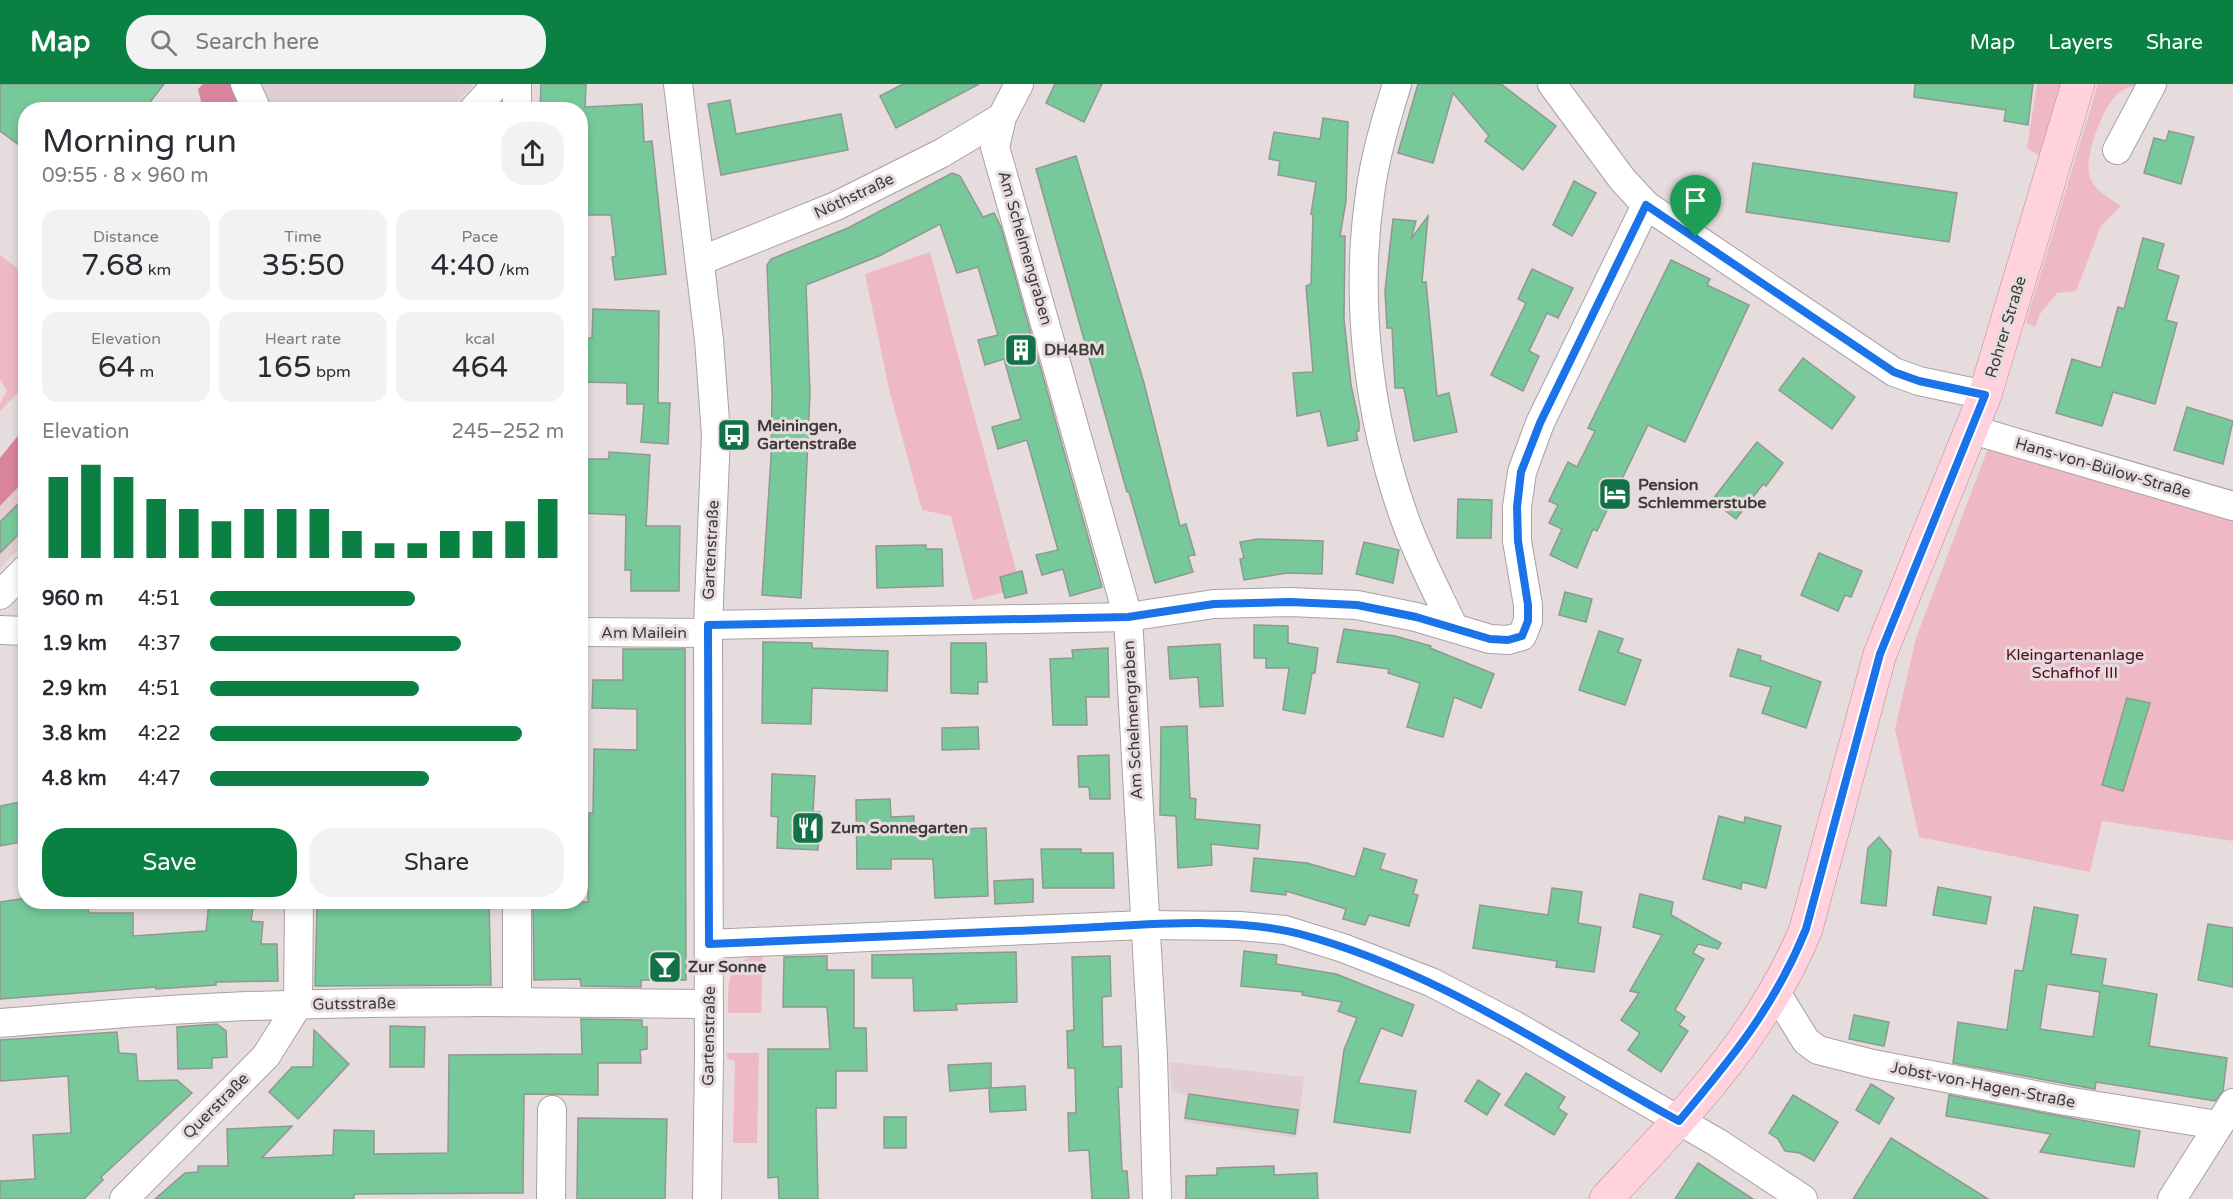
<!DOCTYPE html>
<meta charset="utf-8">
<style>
:root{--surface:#fff;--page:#f2f2f3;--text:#2b2b33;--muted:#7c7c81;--accent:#0b8043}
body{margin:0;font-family:"Varela Round",sans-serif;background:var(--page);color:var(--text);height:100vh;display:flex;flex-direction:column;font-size:22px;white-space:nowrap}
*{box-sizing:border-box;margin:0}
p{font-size:20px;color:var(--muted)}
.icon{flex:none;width:33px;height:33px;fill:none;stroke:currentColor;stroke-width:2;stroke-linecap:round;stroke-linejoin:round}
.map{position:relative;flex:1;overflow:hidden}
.drawer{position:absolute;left:18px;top:18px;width:570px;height:807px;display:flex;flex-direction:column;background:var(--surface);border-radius:24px;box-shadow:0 3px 9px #0003}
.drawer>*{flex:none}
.pin{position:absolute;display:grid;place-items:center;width:51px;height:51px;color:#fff;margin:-62px -26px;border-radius:50% 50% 50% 0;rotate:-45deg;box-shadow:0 0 6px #0007}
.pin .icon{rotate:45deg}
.round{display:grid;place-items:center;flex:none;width:63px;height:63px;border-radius:24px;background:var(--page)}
.head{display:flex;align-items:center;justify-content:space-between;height:102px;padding:0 24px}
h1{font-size:33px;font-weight:600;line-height:45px}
.stats{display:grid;grid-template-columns:repeat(3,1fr);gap:9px;height:102px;padding:6px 24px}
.stats div{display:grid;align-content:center;border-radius:15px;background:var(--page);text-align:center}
.stats b{font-size:30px;font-weight:600}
.stats small{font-size:16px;font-weight:400}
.stats p{font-size:16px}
.chart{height:168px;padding:12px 24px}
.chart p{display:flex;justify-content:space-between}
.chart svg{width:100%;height:108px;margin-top:6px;stroke:var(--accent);stroke-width:6}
.cta{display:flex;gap:12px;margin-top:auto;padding:12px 24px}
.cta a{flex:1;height:69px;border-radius:24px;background:var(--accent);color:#fff;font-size:24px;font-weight:600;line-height:69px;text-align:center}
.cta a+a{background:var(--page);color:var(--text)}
ul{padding:0 24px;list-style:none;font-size:20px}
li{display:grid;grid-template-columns:96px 72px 1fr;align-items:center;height:45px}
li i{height:15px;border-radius:8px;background:var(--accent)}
header{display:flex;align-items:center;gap:36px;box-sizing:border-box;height:84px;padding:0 30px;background:var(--accent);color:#fff}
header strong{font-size:28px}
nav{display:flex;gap:33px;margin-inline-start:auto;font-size:21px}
.search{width:420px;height:54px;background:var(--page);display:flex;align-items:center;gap:15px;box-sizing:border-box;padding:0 21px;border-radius:24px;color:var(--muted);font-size:22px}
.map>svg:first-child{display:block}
</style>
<header>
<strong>Map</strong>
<div class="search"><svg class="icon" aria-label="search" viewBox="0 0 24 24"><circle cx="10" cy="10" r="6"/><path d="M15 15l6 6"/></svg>Search here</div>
<nav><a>Map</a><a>Layers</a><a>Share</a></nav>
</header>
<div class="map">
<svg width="2233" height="1115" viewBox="0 0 2233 1115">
<rect width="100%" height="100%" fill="#e6dbdd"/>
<g fill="#e2ced2">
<polygon points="257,0 474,0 449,26 268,25"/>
<polygon points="25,396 25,458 0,484 0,422"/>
<polygon points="1170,978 1304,993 1297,1054 1183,1038 1187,1012 1172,1006"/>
</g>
<g fill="#efb8c5">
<polygon points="2037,0 2064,0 2042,73 2027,64"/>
<path d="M2098 0H2144C2135 2 2126 3 2118 9 2103 23 2085 70 2089 90 2092 105 2109 114 2121 122L2101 142 2076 207 2057 209 2040 230 2035 243 2026 238Z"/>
<polygon points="930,168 1021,504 973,516 951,432 922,426 890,309 865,190"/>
<polygon points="0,171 26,191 25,301 0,327 0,320 7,307 0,295"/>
<polygon points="1989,362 2233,434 2233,757 2102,737 2090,788 1919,753 1895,645 1916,554"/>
<path d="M763 870 761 929H728C728 898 726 876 763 870Z"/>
<polygon points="727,969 759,969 757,1059 733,1059 735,977 727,974"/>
</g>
<g fill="#d8859b">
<polygon points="203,0 231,0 242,25 203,25 198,5"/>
<polygon points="25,343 25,396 0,422 0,374"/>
</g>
<g fill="#77c99a" stroke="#8f9893" stroke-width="1.5" fill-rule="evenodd">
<polygon points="0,0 164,0 144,26 26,26 26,66 0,47"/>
<polygon points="541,0 586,0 585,23 642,20 644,58 652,57 666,190 615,196 612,173 616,172 611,131 580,131 580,26 540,26"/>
<polygon points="903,0 979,0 896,44 880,12"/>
<polygon points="1055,0 1102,0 1084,38 1046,19"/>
<polygon points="1418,0 1501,0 1556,42 1523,86 1485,57 1489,52 1453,9 1433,79 1398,69"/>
<polygon points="1915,0 2033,0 2028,41 2004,37 2006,26 1914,13"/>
<polygon points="730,16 736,50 841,30 848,66 721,91 708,20"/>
<polygon points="1323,34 1348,38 1346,117 1340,152 1345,152 1344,235 1351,301 1359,338 1359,347 1356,348 1358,356 1328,362 1320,327 1297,332 1293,289 1313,288 1306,202 1311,200 1313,131 1311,130 1316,98 1278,91 1280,77 1269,75 1274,48 1320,55"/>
<polygon points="2169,47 2194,53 2181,100 2144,89 2154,54 2166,57"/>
<polygon points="1076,72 1144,299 1180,442 1186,440 1195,471 1188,472 1193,488 1155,499 1129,408 1127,408 1036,85"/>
<polygon points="1753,79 1957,109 1949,158 1746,128"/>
<polygon points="952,89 960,92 983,133 994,129 1001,143 1102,503 1070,512 1063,485 1042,491 1036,471 1058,466 1027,356 998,365 992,343 1021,335 1004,275 985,281 978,256 998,251 978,183 957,189 940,140 879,172 806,201 810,309 801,514 762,511 771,374 772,308 767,181 771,175 848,144"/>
<polygon points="1574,97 1596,109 1572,152 1553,141"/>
<polygon points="1428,132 1422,198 1426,198 1437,312 1449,309 1457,348 1414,357 1404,304 1395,304 1392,244 1387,244 1385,207 1393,135 1416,137 1411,155"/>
<polygon points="2143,154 2164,160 2157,185 2179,192 2166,236 2177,239 2155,320 2113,308 2102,342 2056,329 2072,275 2101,284 2118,223 2124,225"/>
<polygon points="1671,176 1710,195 1707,201 1749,221 1685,358 1648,341 1597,447 1593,445 1577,484 1550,471 1562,445 1549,439 1558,421 1549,417 1568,378 1577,383 1595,347 1588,344"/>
<polygon points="1532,185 1573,204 1558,234 1547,229 1529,267 1539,272 1523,307 1491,291 1526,219 1518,215"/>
<polygon points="593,225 659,227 658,319 670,319 668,360 641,358 644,320 627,320 627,299 580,298 580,254 592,254"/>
<polygon points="1803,274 1855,313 1832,345 1779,306"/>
<polygon points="2187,323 2233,337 2223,380 2174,366"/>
<polygon points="1757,358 1783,379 1766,402 1763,400 1736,435 1712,416"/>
<polygon points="609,368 650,371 646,442 680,442 679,507 631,507 631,486 625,486 626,431 580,429 581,375 609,375"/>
<polygon points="26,412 26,443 0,469 0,438"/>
<polygon points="1458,415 1492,416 1491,454 1457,454"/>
<polygon points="1258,455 1323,457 1322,490 1287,489 1244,496 1240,475 1244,474 1240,458"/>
<polygon points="1364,458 1399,466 1393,499 1356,490"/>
<polygon points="926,461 926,465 942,465 943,502 877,504 876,462"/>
<polygon points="1819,469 1862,487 1851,513 1845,511 1838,527 1801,511"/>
<polygon points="1022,487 1027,509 1005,514 1000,493"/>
<polygon points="1565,508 1592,515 1586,538 1559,531"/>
<polygon points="1254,541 1288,542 1288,559 1318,564 1315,589 1312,589 1305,630 1283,626 1289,584 1266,584 1266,574 1254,574"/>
<polygon points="1344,545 1395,552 1431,562 1430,564 1494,590 1481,624 1454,613 1443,653 1407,643 1420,599 1388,589 1389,585 1337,578"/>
<polygon points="1599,547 1623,555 1618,568 1641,576 1625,621 1579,606"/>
<polygon points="763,558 812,559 812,564 888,567 887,607 812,604 811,640 762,639"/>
<polygon points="951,559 986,559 987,598 978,598 978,610 951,609"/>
<polygon points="1220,560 1223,622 1200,623 1198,593 1170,595 1168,563"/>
<polygon points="1108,564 1109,613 1086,613 1087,641 1053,641 1050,575 1073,574 1072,566"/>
<polygon points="623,565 685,565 686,896 641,896 641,903 581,902 580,895 534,896 533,818 588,818 589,729 593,729 594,665 637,666 637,625 592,624 593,596 623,596"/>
<polygon points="1738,565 1761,572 1760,576 1821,598 1806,644 1762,629 1771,603 1730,592"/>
<polygon points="2127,614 2150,619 2123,707 2102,701"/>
<polygon points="1187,642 1190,714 1196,715 1195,735 1260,741 1258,765 1211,760 1212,781 1178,784 1176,732 1160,731 1161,643"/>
<polygon points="978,643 979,665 942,666 942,644"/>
<polygon points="1109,671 1110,715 1090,715 1089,703 1079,703 1078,672"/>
<polygon points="772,690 815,692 813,728 820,728 818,766 777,764 778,733 771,732"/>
<polygon points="890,715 891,733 914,732 914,747 986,744 988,812 935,814 933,775 891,775 891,785 857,785 856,716"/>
<polygon points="26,717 26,757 0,762 0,722"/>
<polygon points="1719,732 1744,739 1745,733 1781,742 1766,804 1742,798 1741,805 1703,795"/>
<polygon points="1879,753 1891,767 1886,822 1861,819 1868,764"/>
<polygon points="1364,764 1385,770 1380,785 1417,796 1413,810 1418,811 1409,842 1369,831 1365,841 1343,835 1346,825 1286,807 1286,811 1251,807 1254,774 1307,779 1355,793"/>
<polygon points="1041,765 1081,765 1081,769 1113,769 1114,804 1043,804"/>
<polygon points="1033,795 1033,818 995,820 994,797"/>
<polygon points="1938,803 1991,813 1986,840 1933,831"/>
<polygon points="1552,804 1582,808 1578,839 1601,843 1594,888 1556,883 1557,877 1473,864 1480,821 1548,831"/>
<polygon points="1640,810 1673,818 1671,831 1721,859 1718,865 1698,860 1693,869 1704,875 1675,926 1685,933 1679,941 1688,947 1661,988 1628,966 1640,949 1621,936 1639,909 1630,907 1662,851 1633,843"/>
<polygon points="26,814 26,818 87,818 89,829 133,829 133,852 206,847 209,818 254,818 251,837 263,838 261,860 277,860 278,897 216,898 216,901 156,905 156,903 0,915 0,818"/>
<polygon points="317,818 489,818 491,901 315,902"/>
<path d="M2034 823 2078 831 2071 870 2106 875 2102 901 2157 910 2149 962 2227 974 2223 1007 2215 1017 2096 998 2095 1005 1953 979 1958 938 2007 946 2015 886 2023 887ZM2047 900 2100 908 2093 953 2040 945Z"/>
<polygon points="2208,840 2233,844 2233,903 2198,896"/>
<polygon points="1244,867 1277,871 1276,880 1336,890 1414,921 1402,952 1381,944 1358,999 1416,1007 1410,1049 1334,1038 1344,966 1357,934 1338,927 1342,918 1302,911 1303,908 1241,902"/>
<polygon points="1016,868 1017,918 956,920 957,926 914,927 913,894 872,894 872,871"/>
<polygon points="827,872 827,886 854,886 854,944 866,944 867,987 836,987 836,1024 816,1024 818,1115 779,1115 778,1093 768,1094 768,965 830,965 827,923 783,923 784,873"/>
<polygon points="1110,872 1111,912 1102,913 1103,963 1121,962 1122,1003 1118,1003 1122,1087 1127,1087 1129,1115 1092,1115 1089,1066 1069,1067 1068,1029 1076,1029 1075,984 1068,984 1067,947 1074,946 1072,873"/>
<polygon points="1854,931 1889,938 1884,962 1849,955"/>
<polygon points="581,935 642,936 642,943 647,943 647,965 640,966 641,979 598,979 598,1011 524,1010 523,1109 354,1110 354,1115 155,1115 185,1089 198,1088 198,1082 228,1082 227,1045 292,1042 262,1074 333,1071 334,1046 374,1047 374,1070 448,1069 449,971 582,970"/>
<polygon points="217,940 226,947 227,973 212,974 212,984 178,985 177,943"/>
<polygon points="390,942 425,943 424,983 390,983"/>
<polygon points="314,946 349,980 298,1035 269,1008 292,983 313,983"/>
<polygon points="117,948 119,969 136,970 138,997 177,996 192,1009 101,1093 103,1096 84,1115 0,1115 0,1097 35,1095 33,1051 71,1049 68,992 0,997 0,956"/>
<polygon points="991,979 991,1004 1025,1002 1026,1026 990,1028 989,1004 950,1007 948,981"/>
<polygon points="1526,989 1565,1013 1558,1024 1567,1030 1554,1051 1505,1021"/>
<polygon points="1478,996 1500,1010 1487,1031 1465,1017"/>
<polygon points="1871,1000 1894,1014 1879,1040 1856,1026"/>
<polygon points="1189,1010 1298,1026 1295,1050 1185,1034"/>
<polygon points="1793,1011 1838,1038 1814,1077 1800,1069 1785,1067 1778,1055 1769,1049"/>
<polygon points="1949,1011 2140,1047 2134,1083 2040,1068 2051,1050 1946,1032"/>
<rect x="884" y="1033" width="22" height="31"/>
<polygon points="578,1034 667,1035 665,1115 577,1115"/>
<polygon points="1891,1054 1988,1115 1853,1115"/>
<polygon points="1698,1079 1753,1115 1675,1115"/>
<polygon points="1274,1082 1274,1091 1317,1089 1318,1115 1186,1115 1186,1092 1217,1091 1217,1084"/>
</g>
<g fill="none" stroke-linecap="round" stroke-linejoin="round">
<defs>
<g id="minor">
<polyline points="245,0 257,26"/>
<polyline points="517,0 517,26"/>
<polyline points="678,0 709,256 716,351 708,541 709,971 707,1115"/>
<polyline points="1019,0 1002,33 995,63 1128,533 1153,972 1157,1115"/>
<path d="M1397 0C1386 36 1375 72 1370 110 1354 219 1369 338 1407 441 1420 476 1438 510 1454 544"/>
<polyline points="1552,0 1622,95 1646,121 1894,288 1919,297 1985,311"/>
<polyline points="473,26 497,0"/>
<polyline points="2117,66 2152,0"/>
<polyline points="700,177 836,122 942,69 1002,33"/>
<polyline points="1973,346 2233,422"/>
<polyline points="0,511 26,485"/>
<polyline points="708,541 1128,533 1214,520 1290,518 1357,521 1416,533 1490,555 1508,556 1522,552 1528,537 1528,521 1517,457 1517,423 1522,388 1540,339 1646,121"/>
<polyline points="0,546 26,547"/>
<polyline points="580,548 708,549"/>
<polyline points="709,860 1144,841 1240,842 1285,846 1343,864 1431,898 1514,941 1718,1059 1803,1115"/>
<polyline points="1777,910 1806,957 1818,966 1873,980 2066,1017 2218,1041"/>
<polyline points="517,918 517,818"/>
<polyline points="298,921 299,818"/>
<path d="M0 939C76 933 151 926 227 923 388 916 549 918 709 920"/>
<polyline points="124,1115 266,972 298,921"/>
<polyline points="551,1115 552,1026"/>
<polyline points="2172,1115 2233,1019"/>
</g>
<path id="major" d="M1606 1115C1684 1031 1762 953 1806 845L1880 570 1985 311 2078 0"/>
</defs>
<use href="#minor" stroke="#aba1a3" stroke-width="30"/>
<use href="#major" stroke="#bc8995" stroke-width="34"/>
<use href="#minor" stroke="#fff" stroke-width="28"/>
<use href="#major" stroke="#ffd2dd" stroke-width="33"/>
</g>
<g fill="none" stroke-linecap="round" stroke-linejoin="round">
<defs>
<path id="route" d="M1646 121 1894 288 1919 297 1985 311 1880 570 1806 845C1775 922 1732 974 1679 1037 1555 970 1439 887 1300 850 1227 831 1136 842 1061 845 944 850 827 855 709 860L708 541 1128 533 1214 520 1290 518 1357 521 1416 533 1490 555 1508 556 1522 552 1528 537V521L1518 457 1517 423 1521 388 1540 339Z"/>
</defs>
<use href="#route" stroke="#fff" stroke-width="12"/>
<use href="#route" stroke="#1a73e8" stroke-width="8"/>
</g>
<defs>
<symbol id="building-square" viewBox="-11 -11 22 22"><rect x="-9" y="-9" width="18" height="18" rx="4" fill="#127247" stroke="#e6dbdd"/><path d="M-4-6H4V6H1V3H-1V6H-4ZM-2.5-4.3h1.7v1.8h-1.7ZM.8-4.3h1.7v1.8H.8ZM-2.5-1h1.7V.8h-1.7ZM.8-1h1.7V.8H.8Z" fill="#fff"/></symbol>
<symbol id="bus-square" viewBox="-11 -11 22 22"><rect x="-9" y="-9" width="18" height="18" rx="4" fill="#127247" stroke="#e6dbdd"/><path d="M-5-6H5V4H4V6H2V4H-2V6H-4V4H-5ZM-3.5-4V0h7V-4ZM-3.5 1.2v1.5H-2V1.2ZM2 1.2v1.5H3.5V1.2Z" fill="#fff"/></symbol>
<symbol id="hotel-square" viewBox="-11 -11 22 22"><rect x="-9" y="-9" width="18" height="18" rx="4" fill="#127247" stroke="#e6dbdd"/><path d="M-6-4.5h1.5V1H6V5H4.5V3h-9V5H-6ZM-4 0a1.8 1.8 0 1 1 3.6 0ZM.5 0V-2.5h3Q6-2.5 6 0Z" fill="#fff"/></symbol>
<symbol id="restaurant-square" viewBox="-11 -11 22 22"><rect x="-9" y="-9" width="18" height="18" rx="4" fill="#127247" stroke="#e6dbdd"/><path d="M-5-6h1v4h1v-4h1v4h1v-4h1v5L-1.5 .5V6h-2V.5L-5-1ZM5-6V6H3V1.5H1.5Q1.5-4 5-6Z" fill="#fff"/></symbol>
<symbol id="bar-square" viewBox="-11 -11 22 22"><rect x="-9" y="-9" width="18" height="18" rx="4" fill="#127247" stroke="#e6dbdd"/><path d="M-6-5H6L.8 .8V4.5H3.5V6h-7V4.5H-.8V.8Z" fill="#fff"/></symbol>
</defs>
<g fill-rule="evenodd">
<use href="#building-square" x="1002" y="247" width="38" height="38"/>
<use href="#bus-square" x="715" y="332" width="38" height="38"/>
<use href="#hotel-square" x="1596" y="391" width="38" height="38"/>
<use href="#restaurant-square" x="789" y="725" width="38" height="38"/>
<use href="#bar-square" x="646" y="864" width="38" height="38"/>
</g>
<g text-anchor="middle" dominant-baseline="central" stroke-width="6" stroke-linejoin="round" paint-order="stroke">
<g font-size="16" fill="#3f3a3b" stroke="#e6dbdd">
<text transform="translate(854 112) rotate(-25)">Nöthstraße</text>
<text transform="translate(1025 164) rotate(74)">Am Schelmengraben</text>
<text transform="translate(2006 243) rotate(-73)">Rohrer Straße</text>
<text transform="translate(2103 384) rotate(16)">Hans-von-Bülow-Straße</text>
<text transform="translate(711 466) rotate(-87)">Gartenstraße</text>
<text x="644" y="549">Am Mailein</text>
<text transform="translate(1133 636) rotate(-93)">Am Schelmengraben</text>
<text transform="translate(354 920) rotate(-1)">Gutsstraße</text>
<text transform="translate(709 952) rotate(-89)">Gartenstraße</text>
<text transform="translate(1983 1001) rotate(11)">Jobst-von-Hagen-Straße</text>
<text transform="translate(216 1022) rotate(-45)">Querstraße</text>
</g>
<g font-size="16" font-weight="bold" fill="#3f3a3b" stroke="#e6dbdd" text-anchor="start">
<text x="1044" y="266">DH4BM</text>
<text x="757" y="342">Meiningen,<tspan x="757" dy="18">Gartenstraße</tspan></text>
<text x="1638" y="401">Pension<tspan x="1638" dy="18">Schlemmerstube</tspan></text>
<text x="831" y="744">Zum Sonnegarten</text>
<text x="688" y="883">Zur Sonne</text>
</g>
<g font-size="16" fill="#530827" stroke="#e6dbdd">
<text x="2075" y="571">Kleingartenanlage<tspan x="2075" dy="18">Schafhof III</tspan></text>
</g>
</g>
</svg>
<div class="pin" style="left:1696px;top:153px;background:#1e9e55"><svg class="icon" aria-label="arrive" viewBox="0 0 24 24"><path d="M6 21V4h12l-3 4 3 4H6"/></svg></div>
<section class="drawer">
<div class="head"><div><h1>Morning run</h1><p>09:55 · 8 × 960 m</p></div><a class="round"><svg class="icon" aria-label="share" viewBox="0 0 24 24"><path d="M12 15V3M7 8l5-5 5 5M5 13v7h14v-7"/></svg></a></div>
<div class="stats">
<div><p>Distance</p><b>7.68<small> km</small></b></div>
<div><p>Time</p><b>35:50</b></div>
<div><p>Pace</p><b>4:40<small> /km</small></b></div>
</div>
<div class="stats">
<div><p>Elevation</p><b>64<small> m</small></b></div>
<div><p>Heart rate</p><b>165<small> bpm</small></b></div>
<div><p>kcal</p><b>464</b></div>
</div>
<div class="chart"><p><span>Elevation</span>245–252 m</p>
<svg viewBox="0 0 160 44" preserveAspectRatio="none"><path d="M5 44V11M15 44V6M25 44V11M35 44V20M45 44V24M55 44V29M65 44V24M75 44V24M85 44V24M95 44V33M105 44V38M115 44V38M125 44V33M135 44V33M145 44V29M155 44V20"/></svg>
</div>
<ul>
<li><b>960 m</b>4:51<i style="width:58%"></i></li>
<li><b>1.9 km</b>4:37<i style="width:71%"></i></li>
<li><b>2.9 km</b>4:51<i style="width:59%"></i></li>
<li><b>3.8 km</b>4:22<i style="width:88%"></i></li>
<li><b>4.8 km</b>4:47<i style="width:62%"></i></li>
</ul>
<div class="cta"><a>Save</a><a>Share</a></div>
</section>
</div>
